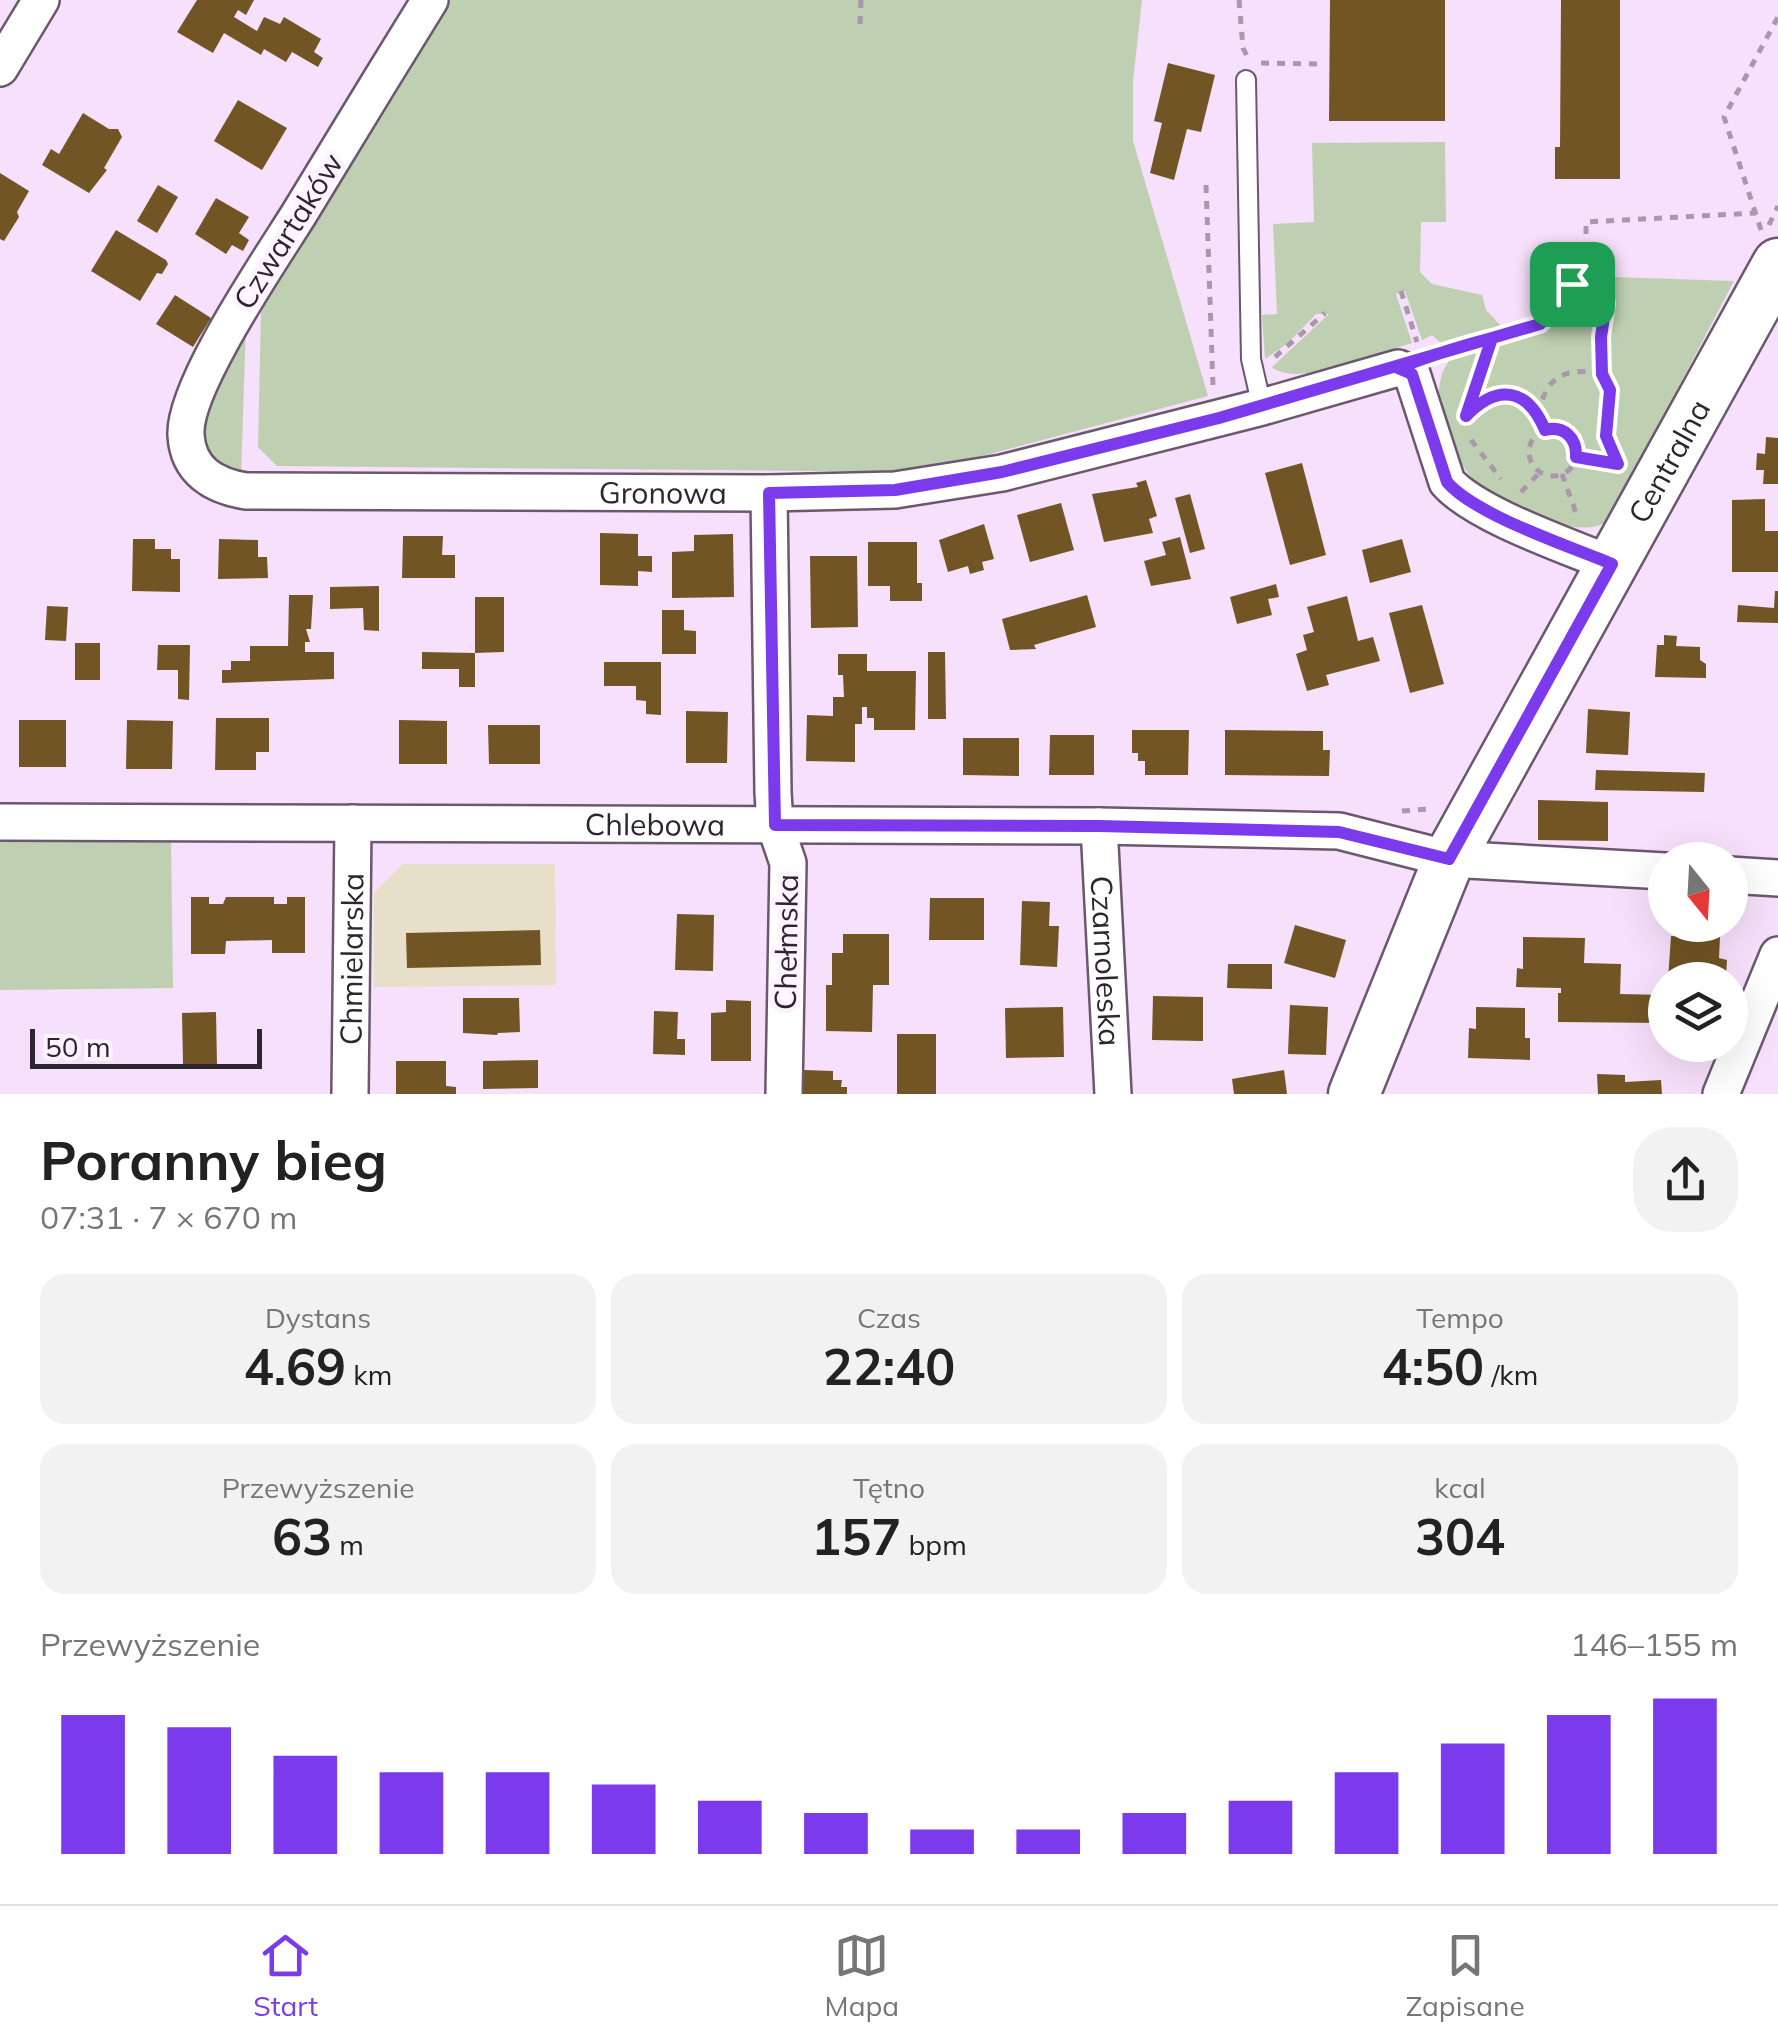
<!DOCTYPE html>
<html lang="pl">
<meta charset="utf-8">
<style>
:root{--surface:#fff;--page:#f2f2f2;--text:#222;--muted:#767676;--line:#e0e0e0;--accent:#7c3aed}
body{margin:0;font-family:Mulish,sans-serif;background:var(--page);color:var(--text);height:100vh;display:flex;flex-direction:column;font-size:38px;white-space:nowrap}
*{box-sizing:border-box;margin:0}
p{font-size:32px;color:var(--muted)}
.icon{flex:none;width:55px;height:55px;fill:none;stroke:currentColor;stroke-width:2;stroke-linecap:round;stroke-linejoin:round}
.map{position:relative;height:1094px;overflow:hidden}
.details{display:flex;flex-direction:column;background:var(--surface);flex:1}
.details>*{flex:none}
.needle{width:65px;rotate:162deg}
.fabs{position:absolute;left:1648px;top:842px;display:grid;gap:20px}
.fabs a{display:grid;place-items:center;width:100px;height:100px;border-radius:50%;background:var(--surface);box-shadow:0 10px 40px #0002;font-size:50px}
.scale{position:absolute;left:30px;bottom:25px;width:232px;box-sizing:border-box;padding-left:10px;border:5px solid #2d252f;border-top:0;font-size:28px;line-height:35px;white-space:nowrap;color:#2d252f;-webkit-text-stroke:8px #fcf3fe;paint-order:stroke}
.pin{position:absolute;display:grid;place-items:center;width:85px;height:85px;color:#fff;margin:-42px;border-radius:20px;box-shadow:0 5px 15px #0006}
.round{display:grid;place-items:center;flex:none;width:105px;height:105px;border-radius:40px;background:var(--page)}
.summary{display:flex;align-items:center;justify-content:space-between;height:170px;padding:0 40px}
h1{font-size:55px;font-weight:700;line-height:75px}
.stats{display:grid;grid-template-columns:repeat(3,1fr);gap:15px;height:170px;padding:10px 40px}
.stats div{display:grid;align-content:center;border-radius:25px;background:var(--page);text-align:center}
.stats b{font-size:50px;font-weight:700}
.stats small{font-size:28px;font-weight:400}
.stats p{font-size:28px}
.chart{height:280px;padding:20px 40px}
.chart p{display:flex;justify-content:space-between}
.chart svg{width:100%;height:180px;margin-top:10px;stroke:var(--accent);stroke-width:6}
.dock{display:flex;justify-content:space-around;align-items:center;height:140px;border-top:2px solid var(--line);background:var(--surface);font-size:28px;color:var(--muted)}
.dock a{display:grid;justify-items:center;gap:5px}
.dock .current{color:var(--accent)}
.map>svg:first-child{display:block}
</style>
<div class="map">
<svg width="1778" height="1094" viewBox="0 0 1778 1094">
<rect width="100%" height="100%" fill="#f7e0fb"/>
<polygon fill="#e7dfc9" points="403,864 555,864 556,985 374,987 374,893"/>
<g fill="#bed0b1">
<polygon points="451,0 1142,0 1133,81 1133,141 1208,396 922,472 277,466 258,447 261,311"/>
<path d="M1445 142 1446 222H1421L1420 272 1432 284 1482 295 1486 310 1504 329 1444 346 1432 335 1422 340 1405 291 1396 294 1412 343C1381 352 1297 389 1272 367L1329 314H1316L1288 343 1265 359 1262 315 1277 314 1273 224 1314 222 1312 143Z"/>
<path d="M1586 268 1613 277 1734 281 1608 521C1584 536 1551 522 1528 511 1513 504 1493 497 1480 486 1452 462 1420 387 1453 357 1463 349 1477 348 1489 345 1551 328 1554 323 1586 268Z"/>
<path d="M246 324 241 476C166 444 222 372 246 324Z"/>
<polygon points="0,839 171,839 173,988 0,990"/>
</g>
<g fill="#725524">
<polygon points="197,0 254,0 246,15 238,10 234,17 257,31 264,17 280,24 284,17 321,39 314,52 323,58 318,67 292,52 286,62 264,49 261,55 224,33 213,53 177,32"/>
<polygon points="1330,0 1445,0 1445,121 1329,121"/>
<polygon points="1561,0 1620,0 1620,179 1555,179 1555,147 1560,147"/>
<polygon points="1168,63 1215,75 1201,132 1187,129 1174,180 1150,173 1162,123 1154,121"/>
<polygon points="238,100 287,128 262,170 214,141"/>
<polygon points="83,113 109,129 118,129 122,137 104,168 107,170 89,193 42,165 51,149 59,154"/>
<polygon points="0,173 29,191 17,212 19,217 4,241 0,239"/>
<polygon points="158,185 178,197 157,233 137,221"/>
<polygon points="216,198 249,217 239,233 249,240 243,251 232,245 226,254 195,234"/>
<polygon points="116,230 166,260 168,264 162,274 157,273 140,301 91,271"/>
<polygon points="175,295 211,318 193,347 156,324"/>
<polygon points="1766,437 1778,438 1778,484 1763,484 1764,470 1756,470 1757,453 1765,454"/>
<polygon points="1302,463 1326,555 1290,565 1265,473"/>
<polygon points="1146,480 1157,516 1149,519 1153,533 1104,542 1092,494 1138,487 1136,483"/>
<polygon points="1190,494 1205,549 1190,553 1175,498"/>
<polygon points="1765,499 1765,531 1778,531 1778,572 1732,572 1732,500"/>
<polygon points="1061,503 1074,550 1030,562 1017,515"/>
<polygon points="984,524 994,559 982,562 984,570 970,574 968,566 948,572 939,540"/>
<polygon points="600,533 638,534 638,556 652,556 652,572 638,571 638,586 600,585"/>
<polygon points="733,534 734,597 672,598 672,552 694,551 694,535"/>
<polygon points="403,536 443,536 442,555 455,555 455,578 402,578"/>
<polygon points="1180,537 1191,579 1151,586 1144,561 1166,555 1162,542"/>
<polygon points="133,539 155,539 155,549 171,549 171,559 180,559 180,592 132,591"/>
<polygon points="219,539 258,540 258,557 267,557 268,578 218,579"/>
<polygon points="1402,539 1411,572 1370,583 1362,550"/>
<polygon points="868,542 917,542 917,583 922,583 922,601 890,601 890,586 868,586"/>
<polygon points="810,556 857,556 858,627 811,628"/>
<polygon points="1276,584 1279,597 1268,599 1272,615 1237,624 1230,597"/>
<polygon points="379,586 379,631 364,630 363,608 330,609 330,587"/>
<polygon points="1775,591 1778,591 1778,623 1737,622 1738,605 1774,608"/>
<polygon points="289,595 313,595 311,629 306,629 310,642 305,642 305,652 334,652 334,679 222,683 222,670 231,670 231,661 250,661 250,646 288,646"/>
<polygon points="1087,595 1096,627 1034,645 1036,649 1010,650 1002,619"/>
<polygon points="1347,596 1358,641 1373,637 1380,661 1326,675 1329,685 1307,691 1296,654 1307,650 1303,635 1314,632 1307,607"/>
<polygon points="475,597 504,597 504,652 475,653"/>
<polygon points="1422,605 1444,684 1410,693 1389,613"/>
<polygon points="47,606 68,607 66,641 45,640"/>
<polygon points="662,610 684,610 684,630 696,631 696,654 662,654"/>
<polygon points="1664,635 1677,636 1676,646 1700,647 1700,660 1706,664 1706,678 1655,677 1657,645 1664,645"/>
<rect x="75" y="643" width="25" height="37"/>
<polygon points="158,645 190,645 189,700 178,699 178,670 157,670"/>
<polygon points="422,652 475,653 475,687 459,687 459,669 422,669"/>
<polygon points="928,652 945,652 946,719 928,719"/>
<polygon points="838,654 867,654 867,671 916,671 915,730 874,730 874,718 867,718 867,707 862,707 862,724 855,724 855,762 806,761 807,715 833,716 833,697 844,697 843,675 838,675"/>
<polygon points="604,662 661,662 661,715 646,714 646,701 636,700 636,686 604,686"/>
<polygon points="1588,709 1630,712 1628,755 1586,753"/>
<polygon points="686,711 728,712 727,763 686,763"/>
<polygon points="216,718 269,718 269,752 256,752 256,770 215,770"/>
<rect x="19" y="720" width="47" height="47"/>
<polygon points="127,720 173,721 172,769 126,769"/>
<polygon points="399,720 447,721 447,764 399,764"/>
<polygon points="488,725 540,725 540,764 489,764"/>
<polygon points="1132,730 1189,730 1188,775 1145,775 1145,761 1138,761 1138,753 1132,753"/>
<polygon points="1225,730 1323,731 1323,750 1330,750 1329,776 1225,775"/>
<polygon points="1050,735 1094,735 1094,775 1049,775"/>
<polygon points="963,738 1019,738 1019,776 963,775"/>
<polygon points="1596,770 1705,773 1704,792 1595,790"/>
<polygon points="1538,800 1608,802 1608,841 1538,840"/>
<polygon points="191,897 209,897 209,904 223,904 226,897 274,897 274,904 287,904 287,897 305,897 305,953 272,953 272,940 226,941 225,954 191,954"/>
<polygon points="930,898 984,898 984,940 929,940"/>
<polygon points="1022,901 1050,902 1049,926 1059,926 1057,967 1020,965"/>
<polygon points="677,914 714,915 713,971 675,970"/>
<polygon points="1295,925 1346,940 1335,978 1284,963"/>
<polygon points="540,930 541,965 407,968 406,933"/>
<polygon points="843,934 889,934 889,985 873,985 872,1032 826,1031 826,985 832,985 832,953 843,953"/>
<polygon points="1671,936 1720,937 1719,958 1727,960 1726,975 1716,977 1716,980 1668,980"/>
<polygon points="1523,937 1585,938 1584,963 1621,964 1620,994 1665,995 1665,1023 1558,1022 1558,993 1561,993 1561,988 1516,987 1517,968 1523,969"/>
<polygon points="1228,964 1272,964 1272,989 1227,988"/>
<polygon points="1153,996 1203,997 1203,1041 1152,1040"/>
<polygon points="463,998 519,998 520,1032 498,1033 497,1035 463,1033"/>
<polygon points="726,1000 751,1001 751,1061 711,1061 711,1013 726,1012"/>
<polygon points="1290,1005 1328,1007 1326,1055 1288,1054"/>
<polygon points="1063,1007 1064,1057 1006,1058 1005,1008"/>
<polygon points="1476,1007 1525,1008 1525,1038 1530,1038 1530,1060 1468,1058 1469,1028 1476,1029"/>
<polygon points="654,1011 678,1012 677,1039 685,1039 685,1055 653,1054"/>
<polygon points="216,1012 217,1064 183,1064 182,1013"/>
<rect x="897" y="1034" width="39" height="60"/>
<polygon points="538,1060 538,1088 483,1089 483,1061"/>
<polygon points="396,1061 446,1061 446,1086 456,1087 456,1094 396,1094"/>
<polygon points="804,1070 833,1071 833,1080 842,1080 841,1087 847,1087 847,1094 804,1094"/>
<polygon points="1284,1070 1287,1094 1234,1094 1232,1079"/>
<polygon points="1597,1074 1625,1075 1625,1082 1661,1080 1662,1094 1598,1094"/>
</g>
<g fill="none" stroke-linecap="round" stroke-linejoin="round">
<defs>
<polyline id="lane" points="1246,80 1251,359 1262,407"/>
<g id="street">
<path id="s1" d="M430 0C386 71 342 143 299 214 271 259 183 387 186 435 188 471 214 486 246 491L769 493 895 490 1002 473 1262 407 1398 368 1412 374 1447 482C1476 515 1568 546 1611 564"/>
<polyline points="0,68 41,0"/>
<polyline points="769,493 773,792 775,825 788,863 784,1094"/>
<path id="s2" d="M0 822 1099 826 1339 831 1449 859 1665 871"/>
<path id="s3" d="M1099 826 1113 1094"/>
<polyline points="1730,875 1778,878"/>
<path id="s4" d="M350 1094 353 823"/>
<polyline points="1721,1094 1778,955"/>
</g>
<g id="secondary">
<path id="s5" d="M1354 1094 1449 859 1778 264"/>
</g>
</defs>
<use href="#lane" stroke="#6b586f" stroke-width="22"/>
<use href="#street" stroke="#6b586f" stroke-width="40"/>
<use href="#secondary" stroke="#6b586f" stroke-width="55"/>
<g stroke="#a998ad" stroke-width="5" stroke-dasharray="8 8" stroke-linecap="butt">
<polyline points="1239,0 1243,48 1247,56"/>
<polyline points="860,24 861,0"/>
<polyline points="1261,63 1321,64"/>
<polyline points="1206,185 1213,386"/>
<polyline points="1769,225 1778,206"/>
<polyline points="1761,230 1724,117 1778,17"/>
<polyline points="1401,291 1417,342"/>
<polyline points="1435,354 1541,324 1554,310 1586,256"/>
<polyline points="1275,357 1325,313"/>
<polyline points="1602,373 1601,337 1606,304 1602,285 1586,256 1586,222 1756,213"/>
<path d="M1467 415C1498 384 1528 389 1545 430"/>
<path d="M1538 415C1547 375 1563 368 1602 373L1610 391 1606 436 1618 464"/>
<polyline points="1465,426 1493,338"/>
<circle cx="1553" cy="452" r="24"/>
<polyline points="1471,440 1501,479"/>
<polyline points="1576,457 1619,464"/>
<polyline points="1562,474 1576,513"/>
<polyline points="1521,492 1540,472"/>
<polyline points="1402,811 1430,809"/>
</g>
<use href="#lane" stroke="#fff" stroke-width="18"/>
<use href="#street" stroke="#fff" stroke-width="35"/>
<use href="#secondary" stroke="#fff" stroke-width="50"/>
</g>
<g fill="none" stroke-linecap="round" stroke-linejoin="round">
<defs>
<path id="route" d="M1572 284 1554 310 1540 324 1219 418 1002 472 895 490 769 493 775 825 1099 826 1339 832 1449 859 1612 564C1569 546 1475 515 1447 482L1412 374 1398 368C1430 356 1460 346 1492 338L1466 416C1497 384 1527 387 1545 430 1564 425 1577 438 1576 457L1618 464 1606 436 1610 390 1602 374 1601 337 1606 304 1602 285 1586 256 1572 284"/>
</defs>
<use href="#route" stroke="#fff" stroke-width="20"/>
<use href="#route" stroke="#7c3aed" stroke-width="12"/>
</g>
<g text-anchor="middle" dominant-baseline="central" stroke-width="10" stroke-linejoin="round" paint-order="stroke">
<g font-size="30" fill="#2d252f" stroke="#fcf3fe">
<text transform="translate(288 231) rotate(-58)">Czwartaków</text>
<text stroke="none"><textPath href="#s5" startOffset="708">Centralna</textPath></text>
<text stroke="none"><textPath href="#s1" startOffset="1008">Gronowa</textPath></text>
<text stroke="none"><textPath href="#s2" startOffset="655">Chlebowa</textPath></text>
<text transform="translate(786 942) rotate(-89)">Chełmska</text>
<text stroke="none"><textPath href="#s4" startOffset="135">Chmielarska</textPath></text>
<text stroke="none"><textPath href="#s3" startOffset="135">Czarnoleska</textPath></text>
</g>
</g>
</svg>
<div class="fabs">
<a><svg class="needle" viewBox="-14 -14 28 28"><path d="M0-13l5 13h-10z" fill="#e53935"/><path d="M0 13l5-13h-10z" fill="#767676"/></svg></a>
<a><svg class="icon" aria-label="layers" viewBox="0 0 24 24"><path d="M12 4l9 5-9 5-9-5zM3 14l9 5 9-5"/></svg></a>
</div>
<div class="scale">50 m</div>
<div class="pin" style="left:1572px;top:284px;background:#1e9e55"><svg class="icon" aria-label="arrive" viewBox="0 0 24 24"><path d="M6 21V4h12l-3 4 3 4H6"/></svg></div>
</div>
<section class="details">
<div class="summary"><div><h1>Poranny bieg</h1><p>07:31 · 7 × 670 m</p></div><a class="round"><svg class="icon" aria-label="share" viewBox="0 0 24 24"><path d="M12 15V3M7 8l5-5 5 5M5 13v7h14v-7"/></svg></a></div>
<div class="stats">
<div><p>Dystans</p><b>4.69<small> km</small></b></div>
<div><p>Czas</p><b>22:40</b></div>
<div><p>Tempo</p><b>4:50<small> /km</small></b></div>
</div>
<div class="stats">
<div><p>Przewyższenie</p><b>63<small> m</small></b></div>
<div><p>Tętno</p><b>157<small> bpm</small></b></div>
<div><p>kcal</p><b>304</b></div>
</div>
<div class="chart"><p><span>Przewyższenie</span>146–155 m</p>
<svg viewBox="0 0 160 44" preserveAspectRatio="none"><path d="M5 44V10M15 44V13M25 44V20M35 44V24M45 44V24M55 44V27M65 44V31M75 44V34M85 44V38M95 44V38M105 44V34M115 44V31M125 44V24M135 44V17M145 44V10M155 44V6"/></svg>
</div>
</section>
<nav class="dock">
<a class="current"><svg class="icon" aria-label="home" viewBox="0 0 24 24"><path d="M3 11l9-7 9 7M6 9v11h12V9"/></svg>Start</a>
<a><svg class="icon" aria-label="map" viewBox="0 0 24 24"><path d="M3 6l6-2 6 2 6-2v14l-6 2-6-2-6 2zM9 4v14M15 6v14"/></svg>Mapa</a>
<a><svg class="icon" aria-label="saved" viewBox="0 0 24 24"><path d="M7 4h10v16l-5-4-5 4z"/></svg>Zapisane</a>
</nav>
